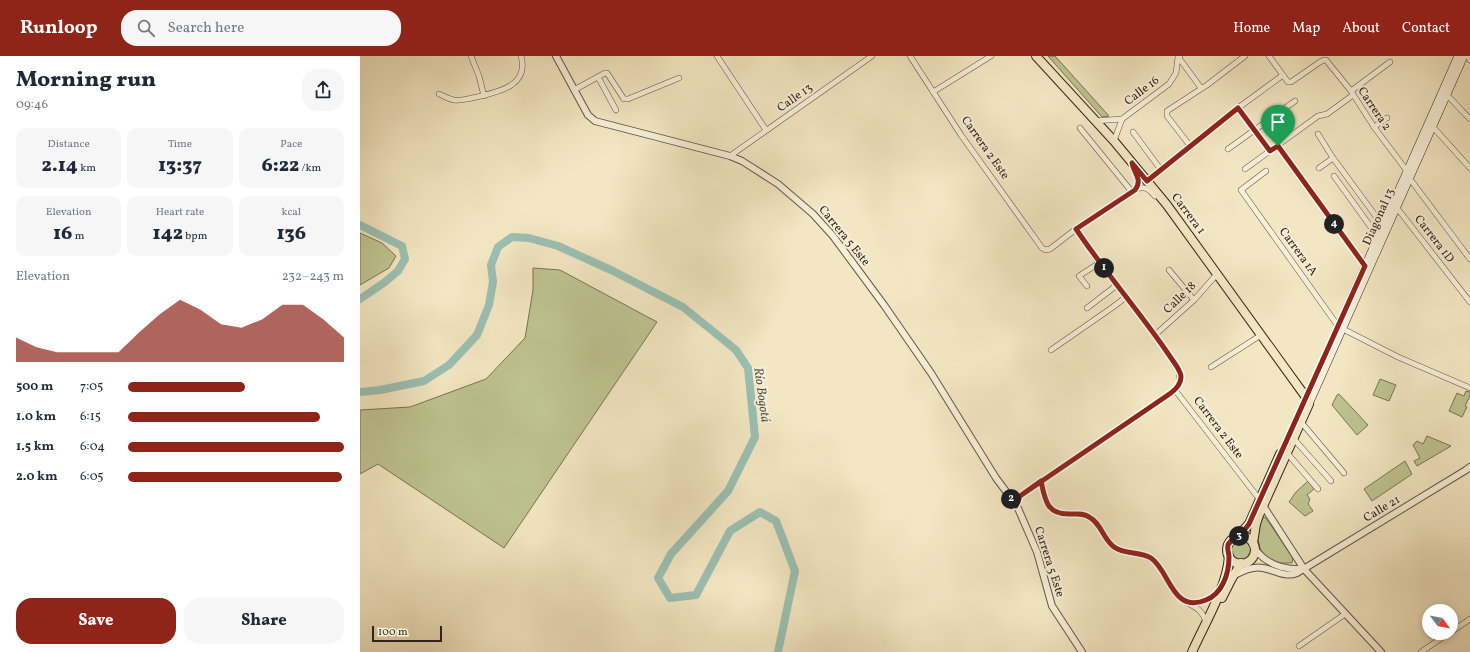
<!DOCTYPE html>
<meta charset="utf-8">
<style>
:root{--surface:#fff;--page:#f6f6f7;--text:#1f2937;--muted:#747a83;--accent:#8f2418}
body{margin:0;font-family:Vollkorn,serif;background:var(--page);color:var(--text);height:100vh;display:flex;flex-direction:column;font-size:15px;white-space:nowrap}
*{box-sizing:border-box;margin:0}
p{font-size:13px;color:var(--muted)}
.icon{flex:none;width:22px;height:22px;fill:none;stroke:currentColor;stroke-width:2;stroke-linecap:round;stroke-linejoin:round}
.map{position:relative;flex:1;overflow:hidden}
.panel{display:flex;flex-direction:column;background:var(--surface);width:360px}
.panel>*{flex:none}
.needle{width:26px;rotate:122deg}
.controls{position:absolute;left:1062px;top:548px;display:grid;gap:8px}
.controls a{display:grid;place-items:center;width:36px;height:36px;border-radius:50%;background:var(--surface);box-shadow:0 2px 6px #0003;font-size:20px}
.scale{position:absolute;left:12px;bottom:10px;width:70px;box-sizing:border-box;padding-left:4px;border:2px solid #322418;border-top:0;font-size:11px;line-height:14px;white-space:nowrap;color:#322418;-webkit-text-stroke:3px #f7efd8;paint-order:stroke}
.pin{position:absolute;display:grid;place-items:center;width:34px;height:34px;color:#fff;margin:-41px -17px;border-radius:50% 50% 50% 0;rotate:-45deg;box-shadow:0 0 4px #0007}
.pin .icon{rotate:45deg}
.km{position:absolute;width:20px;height:20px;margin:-10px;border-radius:50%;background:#222;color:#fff;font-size:11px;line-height:20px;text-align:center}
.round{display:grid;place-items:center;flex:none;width:42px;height:42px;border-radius:16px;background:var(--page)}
.overview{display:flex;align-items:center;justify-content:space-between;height:68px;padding:0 16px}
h1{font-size:22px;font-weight:800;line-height:30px}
.figures{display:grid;grid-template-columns:repeat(3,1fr);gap:6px;height:68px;padding:4px 16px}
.figures div{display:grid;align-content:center;border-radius:10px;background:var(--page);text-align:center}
.figures b{font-size:20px;font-weight:800}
.figures small{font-size:11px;font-weight:400}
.figures p{font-size:11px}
.chart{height:112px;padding:8px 16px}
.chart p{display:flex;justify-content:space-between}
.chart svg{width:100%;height:72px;margin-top:4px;fill:var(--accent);opacity:.7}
.primary-button{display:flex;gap:8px;margin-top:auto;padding:8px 16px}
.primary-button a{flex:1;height:46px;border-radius:16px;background:var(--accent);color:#fff;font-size:16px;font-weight:800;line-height:46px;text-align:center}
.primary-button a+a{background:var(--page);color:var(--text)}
ul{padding:0 16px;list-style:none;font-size:13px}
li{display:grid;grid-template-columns:64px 48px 1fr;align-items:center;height:30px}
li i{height:10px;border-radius:5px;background:var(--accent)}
header{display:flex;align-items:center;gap:24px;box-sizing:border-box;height:56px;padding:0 20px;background:var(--accent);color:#fff}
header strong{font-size:19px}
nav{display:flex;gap:22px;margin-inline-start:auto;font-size:14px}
.search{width:280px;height:36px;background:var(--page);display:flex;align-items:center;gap:10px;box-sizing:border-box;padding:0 14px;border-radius:16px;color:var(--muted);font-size:15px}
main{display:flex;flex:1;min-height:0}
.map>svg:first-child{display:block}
</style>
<header>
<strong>Runloop</strong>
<div class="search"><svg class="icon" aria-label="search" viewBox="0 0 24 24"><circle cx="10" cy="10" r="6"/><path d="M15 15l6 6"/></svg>Search here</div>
<nav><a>Home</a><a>Map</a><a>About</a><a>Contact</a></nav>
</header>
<main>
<section class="panel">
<div class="overview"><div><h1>Morning run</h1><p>09:46</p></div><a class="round"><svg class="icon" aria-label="share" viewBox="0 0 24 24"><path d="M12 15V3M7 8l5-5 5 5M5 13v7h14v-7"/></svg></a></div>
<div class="figures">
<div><p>Distance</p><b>2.14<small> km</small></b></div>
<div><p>Time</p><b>13:37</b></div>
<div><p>Pace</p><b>6:22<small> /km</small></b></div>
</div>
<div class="figures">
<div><p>Elevation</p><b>16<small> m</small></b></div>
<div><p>Heart rate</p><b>142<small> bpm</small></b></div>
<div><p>kcal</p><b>136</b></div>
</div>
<div class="chart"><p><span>Elevation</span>232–243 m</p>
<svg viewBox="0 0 160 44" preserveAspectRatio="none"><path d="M0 44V29L10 35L20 38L30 38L40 38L50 38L60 26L70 15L80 6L90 12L100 21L110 23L120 18L130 9L140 9L150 18L160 29V44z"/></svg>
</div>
<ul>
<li><b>500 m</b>7:05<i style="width:54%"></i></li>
<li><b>1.0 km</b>6:15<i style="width:89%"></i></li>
<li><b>1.5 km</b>6:04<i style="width:100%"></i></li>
<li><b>2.0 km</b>6:05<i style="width:99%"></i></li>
</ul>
<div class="primary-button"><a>Save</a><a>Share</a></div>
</section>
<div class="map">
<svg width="1110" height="596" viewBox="0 0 1110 596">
<rect width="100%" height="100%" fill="#f3e7c3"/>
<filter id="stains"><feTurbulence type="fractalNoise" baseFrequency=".005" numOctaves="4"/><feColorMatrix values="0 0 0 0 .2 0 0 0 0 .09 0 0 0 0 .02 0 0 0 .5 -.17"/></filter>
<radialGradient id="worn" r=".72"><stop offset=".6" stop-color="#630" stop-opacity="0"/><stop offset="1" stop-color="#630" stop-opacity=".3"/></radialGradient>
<g fill="#bec491" stroke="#787454">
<polygon points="688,0 695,0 749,60 742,61"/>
<polygon points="0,177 22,187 36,200 29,212 0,229"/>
<polygon points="173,212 200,214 297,266 144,492 18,408 0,418 0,354 50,351 126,323 165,282 173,234"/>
<polygon points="1020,323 1036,329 1029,345 1013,339"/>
<polygon points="1106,335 1110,336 1110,340 1105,350 1107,351 1102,361 1089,355 1097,337 1104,340"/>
<polygon points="979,338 1008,369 997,379 972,349 977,339"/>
<polygon points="1067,380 1091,390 1057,410 1054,405 1060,402 1053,389 1057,385 1063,388"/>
<polygon points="1045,405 1052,418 1012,445 1004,433"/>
<polygon points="948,425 954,433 947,439 950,443 948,448 953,455 945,460 929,446 936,436"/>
<polygon points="904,461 906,462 933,502 932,507 915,507 904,499 900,492 897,479 902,462"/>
<circle cx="881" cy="494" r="10"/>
</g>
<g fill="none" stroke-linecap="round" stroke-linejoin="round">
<g stroke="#9bc0b3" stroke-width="8">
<polyline points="0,169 42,190 45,203 38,215 25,226 0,243"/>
<polyline points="0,336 20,334 64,325 89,309 117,279 129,249 133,226 131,209 138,191 152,181 169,182 198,190 251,214 323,251 376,294 388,312 395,381 368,435 311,498 298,522 310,542 336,539 370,475 400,456 416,465 435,515 418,596"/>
</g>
<defs>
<g id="minor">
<polyline points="111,0 119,20 124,40"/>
<polyline points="357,0 406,74"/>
<path d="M550 0 601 79 682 192 686 194 690 193 716 173 775 134C784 129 789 133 795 140"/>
<polyline points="909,0 928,26 931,26 960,6 964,4 966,4 991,35 1014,71 1047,115"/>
<polyline points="1108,0 1110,4"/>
<polyline points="819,2 841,32"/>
<polyline points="238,21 256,54"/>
<polyline points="214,34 245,17 247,17 262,40 264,43 268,43 319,22"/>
<polyline points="991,35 1030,6"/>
<polyline points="573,36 631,0"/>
<path d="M79 38C84 40 88 43 94 44 102 45 113 42 121 40 142 35 169 28 161 0"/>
<polyline points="1087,39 1110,63"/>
<polyline points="878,52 910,95"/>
<polyline points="735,65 762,63 809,28 816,17 818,1 820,0"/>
<polyline points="1014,71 1027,62"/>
<polyline points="1073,71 1110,112"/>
<polyline points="720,72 772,136"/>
<polyline points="773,76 801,114"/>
<polyline points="958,78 973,102 1023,170"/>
<polyline points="754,85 762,63"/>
<polyline points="918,90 1005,210"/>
<polyline points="831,91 807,60 807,55 847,29 885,0"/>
<polyline points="868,93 935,45"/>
<polyline points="370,100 512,0"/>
<polyline points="959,112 973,102"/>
<polyline points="885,113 958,60 967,58 993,39"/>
<path d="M774 115C779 121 780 127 775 133"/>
<polyline points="906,115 881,134 978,270"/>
<polyline points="974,120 1018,181"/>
<polyline points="1050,123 1110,203"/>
<polyline points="787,125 878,52 923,19"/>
<polyline points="1037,152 1110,246"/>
<polyline points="809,214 834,244"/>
<polyline points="727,230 719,220 739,207"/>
<polyline points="727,252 757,229"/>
<polyline points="983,273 1038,301 1110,332"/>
<polyline points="795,279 834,244 857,218"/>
<polyline points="691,294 753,251 766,241"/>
<polyline points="851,311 901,279"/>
<polyline points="815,334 900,444"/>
<polyline points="941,366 984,417"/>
<polyline points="933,382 971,425"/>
<polyline points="927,397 958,433"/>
<path d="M681 425C686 449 687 459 714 458 720 458 725 458 729 461 741 467 743 483 754 491 765 499 780 495 791 503 803 510 808 530 818 540 829 551 840 548 846 566"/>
<polyline points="649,441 660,440 815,334 820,326 819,315 795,279 739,207 716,173"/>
<path d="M831 546C843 547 851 543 859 535"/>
<polyline points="1091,576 1110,563"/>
<polyline points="939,590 985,558"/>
<polyline points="1061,596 1089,577"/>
</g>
<g id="tertiary">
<polyline points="196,0 228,59 235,65 370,100 382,105 418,128 453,158 473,180 524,249 571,317 636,422 657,450 677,496 692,550 722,596"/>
<polyline points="904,451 944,513 1021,596"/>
<path d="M895 493C906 508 924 514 943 513"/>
<path d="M875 519C884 514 893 510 903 512 915 514 925 522 937 517L1106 414 1110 411"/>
</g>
<g id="secondary">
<polyline points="947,341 1098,0"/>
<polyline points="949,348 1104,0"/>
</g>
<g id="primary">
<polyline points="676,0 754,85 807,149 948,344 949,348 899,459 896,468 893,487"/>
<polyline points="878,480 889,468 920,398"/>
<circle cx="881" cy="494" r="14"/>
<polyline points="862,542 871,524 881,507"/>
<path d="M832 596C845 567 867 531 869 500"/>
</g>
</defs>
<use href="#minor" stroke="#625543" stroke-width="6"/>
<use href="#tertiary" stroke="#625543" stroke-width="8"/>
<use href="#secondary" stroke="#322418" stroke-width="8"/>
<use href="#primary" stroke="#322418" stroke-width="10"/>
<use href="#minor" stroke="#f7efd8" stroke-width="5"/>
<use href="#tertiary" stroke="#f7efd8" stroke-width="6"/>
<use href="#secondary" stroke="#f7efd8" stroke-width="7"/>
<use href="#primary" stroke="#f3e7c3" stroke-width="8"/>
</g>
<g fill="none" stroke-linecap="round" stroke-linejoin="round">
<defs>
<path id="route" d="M918 90 910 95 878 52 787 125 772 107C774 118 783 123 775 134L716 173C745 216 778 254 807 296 811 303 820 312 821 320 821 329 815 334 808 339L660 440 649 441 656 450 660 440 681 425C685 445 687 459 711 458 718 458 724 457 729 461 741 467 743 483 754 491 765 499 780 495 791 502 810 515 812 558 846 544 862 538 869 518 869 501 869 497 867 494 868 489 870 484 875 483 879 479 883 476 886 472 889 468L1005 210 918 90"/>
</defs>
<use href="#route" stroke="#fff" stroke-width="8"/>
<use href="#route" stroke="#8f2418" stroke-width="5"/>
</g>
<g text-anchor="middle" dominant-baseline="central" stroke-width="4" stroke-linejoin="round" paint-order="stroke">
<g font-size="12" fill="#322418" stroke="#f7efd8">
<text transform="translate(782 35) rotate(-37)">Calle 16</text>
<text transform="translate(435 42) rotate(-35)">Calle 13</text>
<text transform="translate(1014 53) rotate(56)">Carrera 2</text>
<text transform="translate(625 92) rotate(55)">Carrera 2 Este</text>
<text transform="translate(828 158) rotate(53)">Carrera 1</text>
<text transform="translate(1019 161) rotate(-66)">Diagonal 13</text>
<text transform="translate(484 180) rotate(51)">Carrera 5 Este</text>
<text transform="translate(1074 183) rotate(52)">Carrera 1D</text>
<text transform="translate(938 196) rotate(54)">Carrera 1A</text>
<text transform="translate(820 242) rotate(-44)">Calle 18</text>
<text transform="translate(858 372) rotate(53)">Carrera 2 Este</text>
<text transform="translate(1022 453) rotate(-31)">Calle 21</text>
<text transform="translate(689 506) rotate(72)">Carrera 5 Este</text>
</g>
<g font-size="13" font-style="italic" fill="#525346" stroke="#f7efd8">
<text transform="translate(401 339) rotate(82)">Río Bogotá</text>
</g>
</g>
<rect width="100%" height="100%" filter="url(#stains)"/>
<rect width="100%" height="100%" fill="url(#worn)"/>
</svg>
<div class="controls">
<a><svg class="needle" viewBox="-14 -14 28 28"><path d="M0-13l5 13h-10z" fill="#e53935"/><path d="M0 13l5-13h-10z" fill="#747a83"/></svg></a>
</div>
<div class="scale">100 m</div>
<div class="pin" style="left:918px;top:90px;background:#1e9e55"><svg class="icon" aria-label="arrive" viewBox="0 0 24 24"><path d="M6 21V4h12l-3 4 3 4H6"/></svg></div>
<b class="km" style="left:744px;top:212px">1</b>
<b class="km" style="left:651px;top:443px">2</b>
<b class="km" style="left:879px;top:480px">3</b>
<b class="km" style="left:974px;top:168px">4</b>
</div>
</main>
